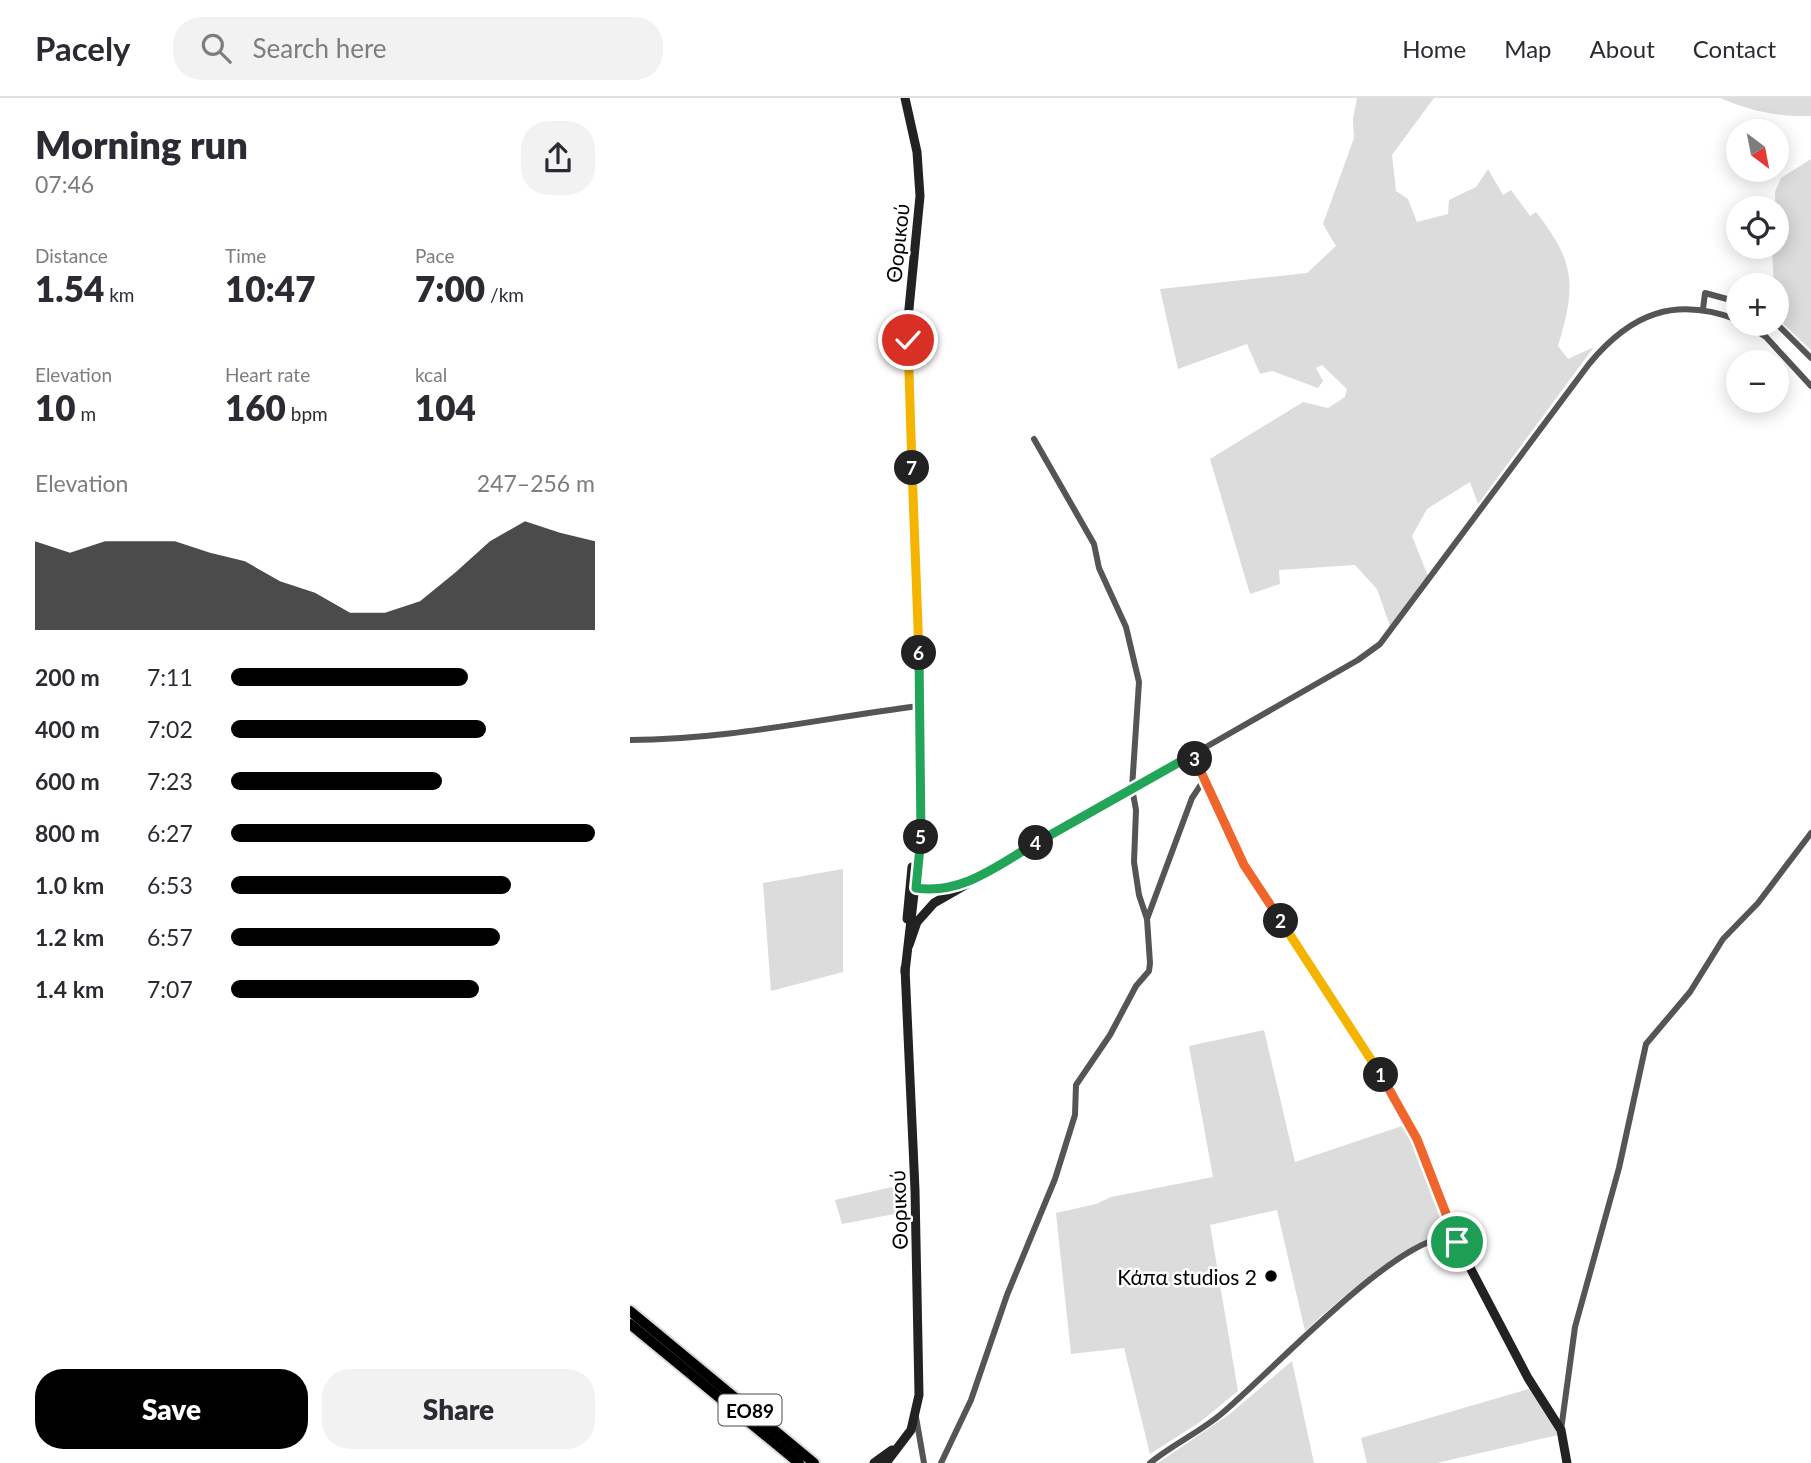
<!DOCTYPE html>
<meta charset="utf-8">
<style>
:root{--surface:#fff;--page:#f2f2f3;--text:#2b2b33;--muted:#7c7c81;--line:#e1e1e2;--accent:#000}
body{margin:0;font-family:Lato,sans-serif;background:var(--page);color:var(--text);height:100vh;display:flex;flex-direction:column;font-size:26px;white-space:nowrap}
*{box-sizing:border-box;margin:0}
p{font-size:23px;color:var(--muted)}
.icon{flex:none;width:38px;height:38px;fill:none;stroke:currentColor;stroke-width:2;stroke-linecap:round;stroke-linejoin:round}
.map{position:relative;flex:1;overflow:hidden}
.panel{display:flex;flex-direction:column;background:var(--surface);width:630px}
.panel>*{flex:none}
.needle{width:46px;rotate:148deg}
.fabs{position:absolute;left:1096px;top:21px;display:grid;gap:14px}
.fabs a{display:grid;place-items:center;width:63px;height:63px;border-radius:50%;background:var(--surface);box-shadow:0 4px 18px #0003;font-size:35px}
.pin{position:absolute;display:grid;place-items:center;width:60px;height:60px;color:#fff;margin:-30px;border:4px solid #fff;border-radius:50%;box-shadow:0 2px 7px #0007}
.km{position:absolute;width:35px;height:35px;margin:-18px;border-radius:50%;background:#222;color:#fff;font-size:19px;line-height:35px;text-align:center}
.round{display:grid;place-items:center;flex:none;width:74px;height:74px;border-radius:28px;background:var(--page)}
.overview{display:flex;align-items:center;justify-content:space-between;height:119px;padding:0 35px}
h1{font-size:38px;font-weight:800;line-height:52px}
.figures{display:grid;grid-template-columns:repeat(3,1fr);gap:10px;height:119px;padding:7px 35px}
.figures div{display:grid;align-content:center}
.figures b{font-size:35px;font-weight:800}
.figures small{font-size:19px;font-weight:400}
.figures p{font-size:19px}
.chart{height:196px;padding:14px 35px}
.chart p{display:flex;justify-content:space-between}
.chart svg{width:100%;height:126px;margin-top:7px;fill:var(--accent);opacity:.7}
.button{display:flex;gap:14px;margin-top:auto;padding:14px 35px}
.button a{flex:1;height:80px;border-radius:28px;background:var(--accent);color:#fff;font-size:28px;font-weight:800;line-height:80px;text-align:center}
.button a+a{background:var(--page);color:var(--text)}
ul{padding:0 35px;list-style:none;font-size:23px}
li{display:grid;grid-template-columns:112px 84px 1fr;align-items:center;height:52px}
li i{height:18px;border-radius:9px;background:var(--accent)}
header{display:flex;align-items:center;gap:42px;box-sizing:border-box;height:98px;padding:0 35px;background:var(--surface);border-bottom:2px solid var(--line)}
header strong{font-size:33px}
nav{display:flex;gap:38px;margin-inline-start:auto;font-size:24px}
.search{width:490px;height:63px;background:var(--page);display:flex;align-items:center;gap:18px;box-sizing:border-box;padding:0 24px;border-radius:28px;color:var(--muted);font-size:26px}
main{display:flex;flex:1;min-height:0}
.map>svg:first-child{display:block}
</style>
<header>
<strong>Pacely</strong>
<div class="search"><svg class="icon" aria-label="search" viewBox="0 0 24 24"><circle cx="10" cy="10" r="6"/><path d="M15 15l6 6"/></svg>Search here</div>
<nav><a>Home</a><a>Map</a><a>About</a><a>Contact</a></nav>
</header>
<main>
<section class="panel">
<div class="overview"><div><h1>Morning run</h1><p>07:46</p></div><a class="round"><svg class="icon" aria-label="share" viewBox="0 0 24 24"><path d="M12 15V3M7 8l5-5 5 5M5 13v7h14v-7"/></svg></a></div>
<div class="figures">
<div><p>Distance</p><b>1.54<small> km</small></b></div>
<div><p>Time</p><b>10:47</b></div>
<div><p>Pace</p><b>7:00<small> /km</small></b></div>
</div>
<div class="figures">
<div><p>Elevation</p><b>10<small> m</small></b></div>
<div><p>Heart rate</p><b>160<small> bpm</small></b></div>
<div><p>kcal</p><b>104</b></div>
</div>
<div class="chart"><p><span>Elevation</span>247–256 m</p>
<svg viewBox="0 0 160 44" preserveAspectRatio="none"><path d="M0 44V13L10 17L20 13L30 13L40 13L50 17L60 20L70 27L80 31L90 38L100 38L110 34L120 24L130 13L140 6L150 10L160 13V44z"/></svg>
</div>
<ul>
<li><b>200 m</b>7:11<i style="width:65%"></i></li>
<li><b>400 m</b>7:02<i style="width:70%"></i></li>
<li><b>600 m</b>7:23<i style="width:58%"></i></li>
<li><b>800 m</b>6:27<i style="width:100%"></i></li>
<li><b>1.0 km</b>6:53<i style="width:77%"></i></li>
<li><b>1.2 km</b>6:57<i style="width:74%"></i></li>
<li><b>1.4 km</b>7:07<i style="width:68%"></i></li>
</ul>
<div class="button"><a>Save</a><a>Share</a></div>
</section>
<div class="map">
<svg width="1181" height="1365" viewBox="0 0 1181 1365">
<rect width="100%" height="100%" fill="#fff"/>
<g fill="#dcdcdc">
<path d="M727 0H804L762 57 766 93 778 101 787 124 818 116 819 102 846 89 858 71 873 97 881 92 900 118 906 114C946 165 946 188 928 248L938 261 964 249 848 406 840 384 797 411 782 438 798 478 760 528 747 491 725 467 649 472 650 486 620 496 580 361 673 304 698 310 715 299 717 291 692 267 686 270 693 283 688 290 642 273 630 276 617 246 548 271 530 191 677 175 706 148 693 126 724 40 723 21Z"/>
<path d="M1090 0H1181V18C1148 19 1121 13 1090 0Z"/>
<polygon points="1181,61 1181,252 1146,219 1142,154 1143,149 1146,149 1145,94 1151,80"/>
<polygon points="213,771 213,874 141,893 133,785"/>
<path d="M634 932 665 1064 775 1027 815 1133C762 1158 718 1193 675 1233L647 1112 580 1127 608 1293 570 1324 520 1356 494 1250 441 1256 426 1115 466 1106 481 1099 583 1079 559 948Z"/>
<polygon points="275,1086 275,1114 212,1126 205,1102"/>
<polygon points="662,1263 684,1365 528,1365 601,1315"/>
<polygon points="902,1290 921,1318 928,1337 807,1365 737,1365 731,1340"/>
</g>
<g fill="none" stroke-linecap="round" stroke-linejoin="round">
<defs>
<g id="highway">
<polyline points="0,1213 184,1365"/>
<polyline points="0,1226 169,1365"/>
</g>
</defs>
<use href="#highway" stroke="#dbdbdb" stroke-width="14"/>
<g stroke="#555" stroke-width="6">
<polyline points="1073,211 1075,195 1108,204"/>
<polyline points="1146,225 1181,260"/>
<polyline points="1116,226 1136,239 1181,288"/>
<path d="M0 642C98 642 192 620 289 608"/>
<path d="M562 657 728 562 750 546 959 266C1001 215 1045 198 1108 222"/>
<polyline points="517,821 562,700 574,682"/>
<polyline points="286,1319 294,1365"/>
<polyline points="931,1332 945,1229 989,1070 1016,946 1060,894 1093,841 1128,805 1181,735"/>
<polyline points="311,1365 341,1302 377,1197 425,1081 445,1017 446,987 480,937 506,888 519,873 520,865 517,821 509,797 504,764 506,712 502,690 509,584 496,529 469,470 464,446 404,341"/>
<path d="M520 1365C542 1347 568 1335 590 1317 636 1280 771 1132 824 1139"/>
</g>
<g stroke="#222" stroke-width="9">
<polyline points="275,0 287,54 290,98 278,221 292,726 275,874"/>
<polyline points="281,790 322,791"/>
<polyline points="277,821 282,769"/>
<polyline points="279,847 287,824 304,805 562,657 614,767 730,941 779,1023 808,1091 824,1139 898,1280 931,1332 937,1365"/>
<polyline points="244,1365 262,1352"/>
<polyline points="256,1365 281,1332 289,1297 285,1092 275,870"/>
</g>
<use href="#highway" stroke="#000" stroke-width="10"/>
</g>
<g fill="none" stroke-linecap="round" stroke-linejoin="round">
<defs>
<polyline id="split-1" points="751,977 787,1041 827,1144"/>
<polyline id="split-2" points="651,823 751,977"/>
<polyline id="split-3" points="565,661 614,767 651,823"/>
<polyline id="split-4" points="406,745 562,657 565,661"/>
<path id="split-5" d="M291 739 286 790C332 797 368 767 406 745"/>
<polyline id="split-6" points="289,555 291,739"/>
<polyline id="split-7" points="282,370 289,555"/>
<polyline id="split-8" points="278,242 282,370"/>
</defs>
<use href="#split-1" stroke="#fff" stroke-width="14"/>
<use href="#split-2" stroke="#fff" stroke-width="14"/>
<use href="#split-3" stroke="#fff" stroke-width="14"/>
<use href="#split-4" stroke="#fff" stroke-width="14"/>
<use href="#split-5" stroke="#fff" stroke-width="14"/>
<use href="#split-6" stroke="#fff" stroke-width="14"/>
<use href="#split-7" stroke="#fff" stroke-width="14"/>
<use href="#split-8" stroke="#fff" stroke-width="14"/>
<use href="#split-1" stroke="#f0652b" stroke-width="9"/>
<use href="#split-2" stroke="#f5b400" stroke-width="9"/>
<use href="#split-3" stroke="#f0652b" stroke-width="9"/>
<use href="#split-4" stroke="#22a559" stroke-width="9"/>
<use href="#split-5" stroke="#22a559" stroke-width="9"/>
<use href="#split-6" stroke="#22a559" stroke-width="9"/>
<use href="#split-7" stroke="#f5b400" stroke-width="9"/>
<use href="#split-8" stroke="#f5b400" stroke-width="9"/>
</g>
<circle fill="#000" stroke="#fff" stroke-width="2.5" cx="641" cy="1178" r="7"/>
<g text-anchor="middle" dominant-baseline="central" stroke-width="5" stroke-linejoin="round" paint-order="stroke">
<rect fill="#fff" stroke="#4c4c4c" stroke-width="2" x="88.5" y="1296.5" width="63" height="31" rx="5"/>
<g font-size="19" font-weight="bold" fill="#000">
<text x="120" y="1312">ΕΟ89</text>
</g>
<g font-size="21" fill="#000" stroke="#fff">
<text transform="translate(267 145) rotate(-84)">Θορικού</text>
<text transform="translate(268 1112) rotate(-92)">Θορικού</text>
</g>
<g font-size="21" fill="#000" stroke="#fff" text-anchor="end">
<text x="627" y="1178">Κάπα studios 2</text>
</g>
</g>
</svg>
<div class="fabs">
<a><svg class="needle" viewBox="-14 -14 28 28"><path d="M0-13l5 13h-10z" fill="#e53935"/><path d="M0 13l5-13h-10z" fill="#7c7c81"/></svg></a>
<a><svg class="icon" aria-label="locate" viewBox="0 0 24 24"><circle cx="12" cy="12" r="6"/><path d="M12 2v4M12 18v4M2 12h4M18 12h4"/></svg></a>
<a>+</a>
<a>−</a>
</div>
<div class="pin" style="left:827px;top:1144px;background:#1e9e55"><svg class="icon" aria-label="arrive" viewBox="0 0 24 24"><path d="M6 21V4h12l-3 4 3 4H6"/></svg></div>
<div class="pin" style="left:278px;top:242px;background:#d93025"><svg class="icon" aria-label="check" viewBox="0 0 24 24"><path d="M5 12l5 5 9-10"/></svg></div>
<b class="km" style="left:751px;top:977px">1</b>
<b class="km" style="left:651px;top:823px">2</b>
<b class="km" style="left:565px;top:661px">3</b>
<b class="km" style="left:406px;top:745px">4</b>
<b class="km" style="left:291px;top:739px">5</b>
<b class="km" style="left:289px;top:555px">6</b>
<b class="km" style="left:282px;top:370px">7</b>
</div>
</main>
